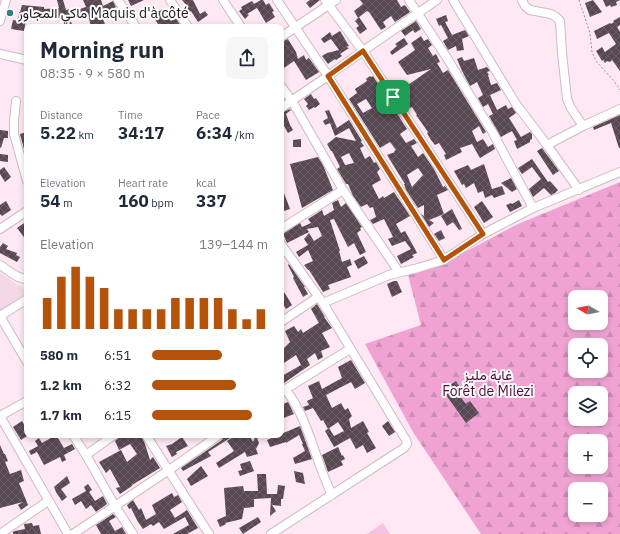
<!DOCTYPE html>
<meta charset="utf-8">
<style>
:root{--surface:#fff;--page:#f6f6f7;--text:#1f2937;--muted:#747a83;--accent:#b45309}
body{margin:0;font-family:"IBM Plex Sans",Vazirmatn,sans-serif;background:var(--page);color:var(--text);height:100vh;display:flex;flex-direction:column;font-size:15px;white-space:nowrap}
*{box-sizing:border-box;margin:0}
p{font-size:13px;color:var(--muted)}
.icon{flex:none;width:22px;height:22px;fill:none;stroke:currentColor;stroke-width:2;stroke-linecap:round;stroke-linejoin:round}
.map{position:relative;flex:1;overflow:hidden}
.side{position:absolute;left:24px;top:24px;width:260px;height:414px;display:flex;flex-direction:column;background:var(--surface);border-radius:8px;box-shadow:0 2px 6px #0003}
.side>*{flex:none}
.needle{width:26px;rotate:279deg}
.buttons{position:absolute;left:568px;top:290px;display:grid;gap:8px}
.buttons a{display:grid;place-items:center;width:40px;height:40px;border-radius:8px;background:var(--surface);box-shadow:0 2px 6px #0003;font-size:20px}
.pin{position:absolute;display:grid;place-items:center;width:34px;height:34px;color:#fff;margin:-17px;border-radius:8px;box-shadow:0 2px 6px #0006}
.round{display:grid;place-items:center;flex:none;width:42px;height:42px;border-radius:8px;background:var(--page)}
.overview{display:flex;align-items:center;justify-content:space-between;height:68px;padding:0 16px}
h1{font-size:22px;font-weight:700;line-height:30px}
.stats{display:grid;grid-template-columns:repeat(3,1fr);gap:6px;height:68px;padding:4px 16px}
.stats div{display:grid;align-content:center}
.stats b{font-size:17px;font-weight:700}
.stats small{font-size:11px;font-weight:400}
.stats p{font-size:11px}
.chart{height:112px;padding:8px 16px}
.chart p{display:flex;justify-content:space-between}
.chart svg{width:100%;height:72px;margin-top:4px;stroke:var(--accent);stroke-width:6}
ul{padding:0 16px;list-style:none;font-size:13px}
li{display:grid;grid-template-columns:64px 48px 1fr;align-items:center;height:30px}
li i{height:10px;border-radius:5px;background:var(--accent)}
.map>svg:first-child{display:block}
</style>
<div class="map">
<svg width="620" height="534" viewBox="0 0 620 534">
<defs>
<pattern id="forest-firs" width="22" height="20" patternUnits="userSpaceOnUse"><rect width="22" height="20" fill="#f0a3d3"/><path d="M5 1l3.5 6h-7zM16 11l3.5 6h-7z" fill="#cd8cb5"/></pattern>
<pattern id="building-cross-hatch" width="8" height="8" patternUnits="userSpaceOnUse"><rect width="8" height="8" fill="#584852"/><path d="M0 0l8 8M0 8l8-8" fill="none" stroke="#6c5f67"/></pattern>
</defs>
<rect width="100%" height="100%" fill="#fde8f4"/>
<polygon fill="#f4d8e8" points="0,273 27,291 27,292 0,311"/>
<polygon fill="#f7c2e2" points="383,523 390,534 367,534"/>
<path fill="url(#forest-firs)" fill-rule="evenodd" d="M620 182V534H481L413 432 365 344 421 325 408 275 448 261 518 224ZM575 297H601V323H575ZM575 345H601V371H575ZM575 393H601V419H575ZM575 441H601V467H575ZM575 489H601V515H575Z"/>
<g fill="url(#building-cross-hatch)" fill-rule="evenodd">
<polygon points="57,0 63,0 66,10 70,9 71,12 86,7 83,0 101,0 103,6 113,1 116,7 101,15 105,24 94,27 91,27 88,14 70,20 72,24 65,27 62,17 59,18 48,19 27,17 27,21 26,20 24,31 11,29 13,20 18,21 19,12 20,12 22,5 44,7 44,9 59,8"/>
<polygon points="128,0 144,0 131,6"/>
<polygon points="182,0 193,0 200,14 205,11 208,15 198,22 191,11 188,13 185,7 187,6"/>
<polygon points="261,0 263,0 266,5 269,3 274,11 272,12 275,17 266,23 257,8 247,14 249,15 245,19 239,11 242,9 241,7 252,1 254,4"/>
<polygon points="310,0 320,0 310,8 306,3"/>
<polygon points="360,0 397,0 401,7 405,5 410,12 395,22 391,16 383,22 386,27 381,30 369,12 367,11 358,18 354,11 363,4"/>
<polygon points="593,0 602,12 590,17 585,3"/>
<polygon points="603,0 620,0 616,2 617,5 611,7 610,5 606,7"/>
<polygon points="163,9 171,21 176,18 181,27 160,27 152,15"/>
<polygon points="446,15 448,21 445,22 452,35 465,30 469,36 462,39 464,50 457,51 456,46 448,50 443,41 448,38 441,25 439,26 436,19"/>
<polygon points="359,17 367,29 360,34 356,28 359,26 355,21"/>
<polygon points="620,17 620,25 617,27 620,32 620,71 612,60 610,62 607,61 605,63 603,60 602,61 596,51 602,47 605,52 616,44 609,33 597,39 594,31 610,23 611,24 614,22 613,21"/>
<polygon points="416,21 421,29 415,33 413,30 405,36 401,31"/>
<polygon points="340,31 349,46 346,47 349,48 340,54 342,56 336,60 335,59 328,64 322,56 327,53 339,50 331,39 324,43 321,39 330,32 332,36"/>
<polygon points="421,36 424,41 428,39 432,45 428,48 433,56 436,54 440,62 437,63 443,73 448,70 486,132 483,134 479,126 472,131 477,142 483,139 488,147 493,144 495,149 480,158 472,144 460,148 462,152 446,160 444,155 446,154 439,143 435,145 431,140 427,133 428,132 416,115 417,115 412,107 410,108 408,104 409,103 395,84 400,81 405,87 431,69 407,75 398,62 415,50 411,43"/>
<polygon points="404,38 408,44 392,55 390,52 397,46 395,44"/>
<polygon points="288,39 296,52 298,59 304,55 306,60 309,58 319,72 306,80 294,61 284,68 281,64 281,42"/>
<polygon points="462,57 464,61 474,58 478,70 487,67 490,71 487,72 489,75 488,75 491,85 497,83 501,90 490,95 497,110 506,105 508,109 512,107 516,113 509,118 521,137 530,132 532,134 532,139 530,140 530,142 517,149 514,141 517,140 512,131 501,137 489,116 493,114 488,104 483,107 478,98 483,95 477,82 470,86 462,71 457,59"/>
<path d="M370 76 371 77 373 76 407 129 400 134 406 143 414 139 417 143 411 146 418 157 423 153 434 169 443 187 445 186 448 190 437 195 444 214 429 220 434 223 429 227 421 214 424 216V205L418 208 406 190 404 184H405L395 168 387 155 395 152 394 151 396 150 390 142 380 148 349 99 357 93 355 89 367 81 366 79ZM366 99 372 108 363 113 357 104ZM418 168 423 175 412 187 407 175Z"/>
<polygon points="311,94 314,99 316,98 320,104 315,108 314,107 309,110 306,106 308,104 304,99"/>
<polygon points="290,109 291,110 286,114 290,125 293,130 288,133 284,126 281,118 281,113"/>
<path d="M329 110 337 128 349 120 362 141 360 142H361L364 146 360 148 365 159 370 156 374 163 376 162 380 169 377 172 381 180 372 185 379 199 383 196 384 198 394 192 410 216 396 224 401 233 405 231 415 249 417 253 412 255 414 257 401 264 397 256 411 249 405 241 392 246 388 239 393 237 384 219 373 224 370 220 376 217 373 207 370 208 367 204 361 207 353 196 348 184H346L337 169 340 167 332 151H331L327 144 336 137 356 141 349 128 335 136 330 123 325 125 323 121 328 118 325 111ZM349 153 354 163 345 165 341 157Z"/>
<polygon points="620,115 620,148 619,148 611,123 594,130 593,127"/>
<polygon points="0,130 8,131 8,138 4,138 1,148 0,147"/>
<polygon points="27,132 27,154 24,149 20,134"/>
<polygon points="301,139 301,147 293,147 293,140"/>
<polygon points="542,148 559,171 553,175 537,151"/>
<polygon points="0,154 8,155 8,162 0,161"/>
<polygon points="318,157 323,165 333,190 302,208 290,164"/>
<polygon points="532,159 548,182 550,181 558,190 555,193 551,195 544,188 533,197 529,189 541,179 532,167 522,174 518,168"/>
<polygon points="484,164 492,189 502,186 505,194 494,198 492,195 485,198 483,191 478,193 474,183 466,188 464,184 462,185 454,171 468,165 471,170"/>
<polygon points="4,167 11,177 5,182 0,174 0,170"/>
<polygon points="511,178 517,189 512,192 501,183"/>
<polygon points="281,185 290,209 281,212"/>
<polygon points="338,200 341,207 346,203 362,227 360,228 361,230 357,233 366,252 360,255 354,243 348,247 334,219 330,220 340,251 339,251 342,262 350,259 352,265 347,267 351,277 328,285 330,289 323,292 309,270 308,270 304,265 313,261 308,250 299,257 296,252 308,245 304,239 309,233 314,241 322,236 318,227 307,229 309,232 287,243 283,234 300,223 302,227 311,223 308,219 316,214 322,210 324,216 334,210 332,203"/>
<polygon points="519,200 522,206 510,212 506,205 511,203 512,204"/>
<polygon points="6,201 11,210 2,216 0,214 0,205"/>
<polygon points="482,201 493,217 484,223 474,207"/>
<polygon points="452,209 462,229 459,230 453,222 447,226 441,216"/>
<polygon points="27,221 27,241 17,228"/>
<polygon points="441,230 445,238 439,241 434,234"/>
<polygon points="3,243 8,246 6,249 17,253 16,255 20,257 17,262 0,253 0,247"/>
<polygon points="364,256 368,263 358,269 354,261"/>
<polygon points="289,264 305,287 304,287 308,294 303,297 293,278 294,277 288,265"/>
<polygon points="394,281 397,281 402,292 392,297 387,284"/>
<polygon points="281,287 292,305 286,309 281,301"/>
<polygon points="317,304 325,317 324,317 332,328 322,333 330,347 321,351 323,357 318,360 315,353 307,359 310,365 284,383 282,376 301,365 296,355 281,365 281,351 290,342 285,331 294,326 298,332 301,329 303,333 317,324 319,323 311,309"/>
<polygon points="351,360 365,383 355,389 351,382 326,395 332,408 341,403 345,410 348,408 352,416 349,419 351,428 363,421 369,432 367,433 376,448 367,453 363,445 356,449 350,438 334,447 325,431 329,428 334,436 344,431 338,422 328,429 323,420 321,421 313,408 305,411 303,407 309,405 307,401 313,398 308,386 319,381 322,389 342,378 338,367"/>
<polygon points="456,381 462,391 458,394 466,404 470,401 479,413 466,423 446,395 452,390 449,386"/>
<polygon points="288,402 294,414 281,419 281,405"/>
<polygon points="22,421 27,429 27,436 21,440 13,427"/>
<polygon points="388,421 395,432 389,436 382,426"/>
<polygon points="300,426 312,459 295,464 293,458 305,451 302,444 303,444 299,435 286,443 286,442 270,447 267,440 279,435 281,435 281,434"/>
<polygon points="56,435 64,448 72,444 75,449 64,455 66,460 62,462 60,457 44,465 37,452 31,455 29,451 38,446 35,441 39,438 42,443"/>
<polygon points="122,435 141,435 145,444 150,460 153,457 160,468 132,485 132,486 120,494 116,488 120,487 110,469 106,473 99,462 121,450 127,462 137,454 130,444 119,450 115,441"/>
<polygon points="224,435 229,435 230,438 208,452 211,456 183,471 181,468 222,440"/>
<polygon points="236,435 249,435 253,442 256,435 259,443 256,449 258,454 247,457 245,452 219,468 216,463 234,451 227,441"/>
<polygon points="182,437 188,446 176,452 177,454 172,457 166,446 172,444"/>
<polygon points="0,445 4,454 5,454 8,461 5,462 10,474 21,470 22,474 24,481 19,483 28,505 21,510 18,505 23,502 0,508"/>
<polygon points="338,447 342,456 343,455 345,459 341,461 343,465 328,472 322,455"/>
<polygon points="250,461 254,471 240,476 238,471 242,470 240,464"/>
<polygon points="201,466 208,476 191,486 187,479"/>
<polygon points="294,471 303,473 305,484 296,482"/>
<polygon points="257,474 266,474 267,494 277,494 278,485 285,486 283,499 281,499 281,506 272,505 276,511 270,516 271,498 254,499 254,507 244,508 242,519 225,523 226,524 220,527 217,520 226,516 224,488 243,486 244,491 258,491"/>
<polygon points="67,476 70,483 61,489 67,497 62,501 56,492 54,487"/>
<polygon points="88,484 92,490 89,492 95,501 103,496 107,504 96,512 91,505 86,509 81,501 75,505 72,499 86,491 84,487"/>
<polygon points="172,493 174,497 178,495 182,502 170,510 175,518 187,510 198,528 187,534 173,534 189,525 185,517 164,529 159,522 153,526 151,524 143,529 138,522 131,508 129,509 127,505 133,500 139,510 141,508 146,520 156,514 152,505"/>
<polygon points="113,514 116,517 109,521 115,531 122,527 126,534 101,534 96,525"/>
<polygon points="258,517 261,522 243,534 239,528"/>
<polygon points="32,523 33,526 39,525 41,534 13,534 13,532 15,531 25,529 24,524"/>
</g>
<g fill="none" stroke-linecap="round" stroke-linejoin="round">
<defs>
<g id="minor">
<polyline points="118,0 136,27"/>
<polyline points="170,0 188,27"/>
<polyline points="223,0 241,27"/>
<polyline points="277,0 328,76 444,260"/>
<polyline points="325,0 363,51 483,234"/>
<polyline points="409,0 447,58 493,133 533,208"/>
<polyline points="453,0 516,104 547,145 579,190"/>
<polyline points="522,0 525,6 530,10 551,14 556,17 560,21 562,53 567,99 571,108 583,126"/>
<polyline points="0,21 6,0"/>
<polyline points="281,37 336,0"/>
<polyline points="0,54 27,60"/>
<polyline points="281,86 292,101 343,190 399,272"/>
<polyline points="16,101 14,121 14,134 27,181"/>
<polyline points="281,108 328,76 363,51 437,0"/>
<polyline points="547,145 583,126 620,109"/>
<polyline points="0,229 27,211"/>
<polyline points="281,229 343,190"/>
<path d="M0 265C8 270 17 279 27 279"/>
<polyline points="323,303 389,275 418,268 444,260 483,234 533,208 620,172"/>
<polyline points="0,316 27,362"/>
<polyline points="0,316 27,299"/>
<polyline points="281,322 318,297"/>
<path d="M285 389C302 410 309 435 318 460 322 472 327 484 332 495"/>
<polyline points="281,392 350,349"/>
<polyline points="0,416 68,534"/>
<polyline points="0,416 27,401"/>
<polyline points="73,435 86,455 115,506 133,534"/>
<polyline points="146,435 209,534"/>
<polyline points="86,455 114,435"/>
<polyline points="0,534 48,501"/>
<polyline points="73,534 169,470 219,435"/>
<polyline points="271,534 404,448 407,444 406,440 323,303 281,244"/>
</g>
</defs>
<use href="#minor" stroke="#cebac5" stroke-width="10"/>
<polyline stroke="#9f9098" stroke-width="1" stroke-dasharray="2 2" stroke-linecap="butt" points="579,0 590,33 592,52 596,61 614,81 620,90"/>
<use href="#minor" stroke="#fff" stroke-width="8"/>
</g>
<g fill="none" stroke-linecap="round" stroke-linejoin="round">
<defs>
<polygon id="route" points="363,51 483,234 444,260 328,76"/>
</defs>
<use href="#route" stroke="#fff" stroke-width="8"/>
<use href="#route" stroke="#b45309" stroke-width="5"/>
</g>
<circle fill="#367f80" stroke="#fcfcfc" stroke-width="1.5" cx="10" cy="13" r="4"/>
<g text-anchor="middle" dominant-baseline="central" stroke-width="4" stroke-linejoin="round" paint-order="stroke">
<g font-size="14" fill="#1f181c" stroke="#fcfcfc" text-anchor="start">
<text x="18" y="13">ماكي المجاور Maquis d'à côté</text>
</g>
<g font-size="14" fill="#4f0b3c" stroke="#fcfcfc">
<text x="488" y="375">غابة مليز<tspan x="488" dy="16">Forêt de Milezi</tspan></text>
</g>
</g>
</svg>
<div class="buttons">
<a><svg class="needle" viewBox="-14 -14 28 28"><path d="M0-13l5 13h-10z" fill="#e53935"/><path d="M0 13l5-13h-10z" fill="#747a83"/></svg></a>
<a><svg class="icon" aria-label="locate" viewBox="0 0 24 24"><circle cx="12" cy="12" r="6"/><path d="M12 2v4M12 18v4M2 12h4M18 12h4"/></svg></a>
<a><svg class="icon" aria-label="layers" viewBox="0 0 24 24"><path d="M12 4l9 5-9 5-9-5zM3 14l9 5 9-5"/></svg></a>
<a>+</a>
<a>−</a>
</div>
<div class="pin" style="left:393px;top:97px;background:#1e9e55"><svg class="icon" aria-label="arrive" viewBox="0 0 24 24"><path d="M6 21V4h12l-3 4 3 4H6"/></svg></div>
<section class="side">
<div class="overview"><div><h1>Morning run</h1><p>08:35 · 9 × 580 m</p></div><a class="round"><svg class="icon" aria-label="share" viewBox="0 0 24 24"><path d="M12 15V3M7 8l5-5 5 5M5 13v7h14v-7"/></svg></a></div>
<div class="stats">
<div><p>Distance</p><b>5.22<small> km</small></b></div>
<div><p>Time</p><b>34:17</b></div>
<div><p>Pace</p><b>6:34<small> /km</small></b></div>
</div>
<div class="stats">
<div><p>Elevation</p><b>54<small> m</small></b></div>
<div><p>Heart rate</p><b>160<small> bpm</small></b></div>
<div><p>kcal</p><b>337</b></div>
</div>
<div class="chart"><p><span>Elevation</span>139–144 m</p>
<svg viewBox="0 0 160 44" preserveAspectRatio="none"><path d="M5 44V25M15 44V12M25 44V6M35 44V12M45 44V19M55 44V32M65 44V32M75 44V32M85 44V32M95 44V25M105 44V25M115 44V25M125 44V25M135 44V32M145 44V38M155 44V32"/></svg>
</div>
<ul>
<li><b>580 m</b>6:51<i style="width:60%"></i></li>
<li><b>1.2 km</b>6:32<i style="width:72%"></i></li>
<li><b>1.7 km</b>6:15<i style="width:86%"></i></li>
</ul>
</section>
</div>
